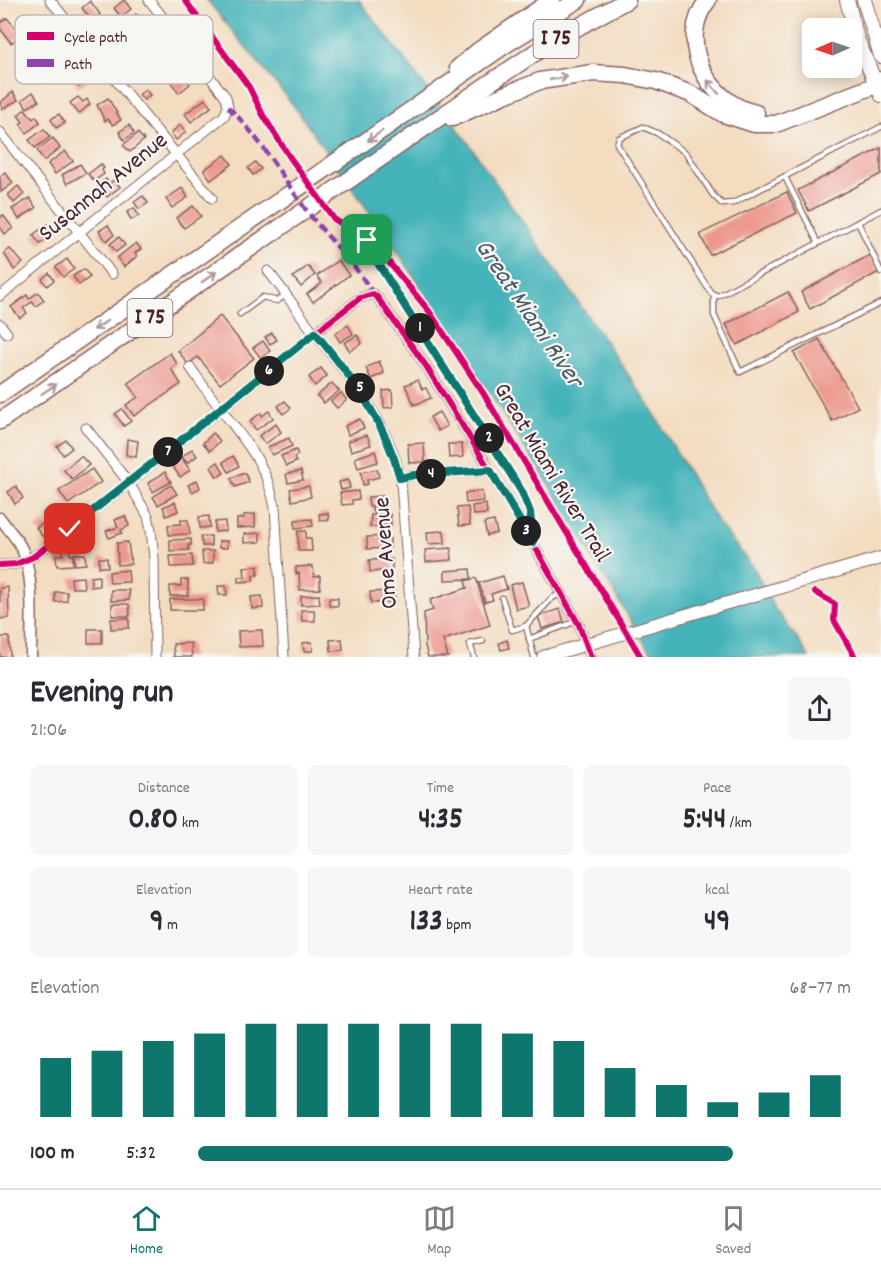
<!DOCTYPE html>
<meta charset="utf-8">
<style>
:root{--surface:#fff;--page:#f7f7f7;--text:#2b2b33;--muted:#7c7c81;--line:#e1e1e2;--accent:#0f766e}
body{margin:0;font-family:Dekko,sans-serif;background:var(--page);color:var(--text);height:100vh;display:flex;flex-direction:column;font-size:22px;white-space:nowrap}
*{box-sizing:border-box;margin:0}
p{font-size:20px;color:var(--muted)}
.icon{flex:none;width:33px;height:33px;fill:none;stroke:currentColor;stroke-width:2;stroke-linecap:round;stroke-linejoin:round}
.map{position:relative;height:657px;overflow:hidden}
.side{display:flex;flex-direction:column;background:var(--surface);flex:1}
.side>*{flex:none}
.needle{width:39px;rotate:268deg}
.tools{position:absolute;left:802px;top:18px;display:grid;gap:12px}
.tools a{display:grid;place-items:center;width:60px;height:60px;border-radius:9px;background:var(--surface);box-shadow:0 3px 15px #0003;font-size:30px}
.pin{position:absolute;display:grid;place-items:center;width:51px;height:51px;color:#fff;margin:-26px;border-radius:12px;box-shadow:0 3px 9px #0006}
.km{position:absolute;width:30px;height:30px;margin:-15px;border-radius:50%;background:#222;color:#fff;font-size:16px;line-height:30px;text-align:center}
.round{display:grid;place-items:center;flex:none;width:63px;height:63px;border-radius:9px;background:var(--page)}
.summary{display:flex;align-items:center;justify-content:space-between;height:102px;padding:0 30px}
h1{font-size:33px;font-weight:800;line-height:45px}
.stats{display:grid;grid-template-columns:repeat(3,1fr);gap:9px;height:102px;padding:6px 30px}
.stats div{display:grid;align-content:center;border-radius:9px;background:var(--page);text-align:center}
.stats b{font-size:30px;font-weight:800}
.stats small{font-size:16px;font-weight:400}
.stats p{font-size:16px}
.chart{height:168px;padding:12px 30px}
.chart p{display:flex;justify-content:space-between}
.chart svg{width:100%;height:108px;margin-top:6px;stroke:var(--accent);stroke-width:6}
ul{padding:0 30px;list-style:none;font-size:20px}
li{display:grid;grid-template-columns:96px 72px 1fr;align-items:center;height:45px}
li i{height:15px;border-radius:8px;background:var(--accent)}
.menu{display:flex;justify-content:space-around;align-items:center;height:84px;border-top:2px solid var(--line);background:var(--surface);font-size:16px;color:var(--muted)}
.menu a{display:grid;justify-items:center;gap:3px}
.menu .on{color:var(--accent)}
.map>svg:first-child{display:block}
</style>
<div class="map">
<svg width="881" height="657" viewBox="0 0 881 657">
<rect width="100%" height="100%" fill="#f6f6f2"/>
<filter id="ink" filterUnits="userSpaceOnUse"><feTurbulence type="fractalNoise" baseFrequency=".0167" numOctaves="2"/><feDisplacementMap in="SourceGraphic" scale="12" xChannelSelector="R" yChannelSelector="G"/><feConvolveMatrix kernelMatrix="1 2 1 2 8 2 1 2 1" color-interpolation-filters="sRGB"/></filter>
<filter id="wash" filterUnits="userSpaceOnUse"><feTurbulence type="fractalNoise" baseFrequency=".008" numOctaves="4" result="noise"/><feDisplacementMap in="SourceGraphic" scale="24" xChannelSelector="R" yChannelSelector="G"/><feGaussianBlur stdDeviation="1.35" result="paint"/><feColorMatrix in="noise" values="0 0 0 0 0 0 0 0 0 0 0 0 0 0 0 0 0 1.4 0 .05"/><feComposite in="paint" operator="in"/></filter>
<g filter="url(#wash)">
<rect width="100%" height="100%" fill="#f3dcbf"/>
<polygon fill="#44b4ba" stroke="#476a72" stroke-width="1.5" points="207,0 359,0 467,141 649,405 716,520 755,570 774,608 794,634 809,657 653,657 551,488 402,258 294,106"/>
<g id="blocks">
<g fill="#ed988e">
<polygon points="124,0 131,9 121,17 114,8"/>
<polygon points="90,1 100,14 92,20 82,8"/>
<polygon points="136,14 148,31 140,37 128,20"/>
<polygon points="7,18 22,35 11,43 0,28 0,23"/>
<polygon points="178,69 190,84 179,93 167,77"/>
<polygon points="84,71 90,78 79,87 73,80"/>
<polygon points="145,89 150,95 144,100 139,95"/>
<polygon points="13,92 18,100 3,109 0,103"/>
<polygon points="33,92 39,101 27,108 22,100"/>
<polygon points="78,97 83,102 87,99 90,104 79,114 70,103"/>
<polygon points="108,98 121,120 113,125 108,119 105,121 97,105"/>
<polygon points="205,99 211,107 191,122 185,114"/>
<polygon points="25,109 33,119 36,116 40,122 27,133 20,124 23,122 18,115"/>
<polygon points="59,114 65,123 56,128 51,119"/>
<polygon points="129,125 134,133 124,140 119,132"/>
<polygon points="180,125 186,132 176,140 171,133"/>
<polygon points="44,129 50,137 35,148 29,140"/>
<polygon points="138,133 144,140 130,152 123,145"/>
<polygon points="53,138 60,148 44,161 37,150"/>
<polygon points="881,148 881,174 809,211 798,190"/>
<polygon points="65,151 73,161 55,174 48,164"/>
<polygon points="225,155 232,164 211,180 204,170"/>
<polygon points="255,162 261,169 253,175 248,168"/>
<polygon points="80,164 86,173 67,184 62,175"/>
<polygon points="101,164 104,168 102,170 104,174 94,181 88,174"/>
<polygon points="5,172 13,183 1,192 0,176"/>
<polygon points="106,179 109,184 114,180 120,187 107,197 98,185"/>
<polygon points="18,186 24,194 14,203 8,195"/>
<polygon points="182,188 188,197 172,208 166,199"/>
<polygon points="787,192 797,213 710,255 700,234"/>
<polygon points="143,196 148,203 139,209 134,202"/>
<polygon points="30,198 36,208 19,219 12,209"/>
<polygon points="193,206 201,216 184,228 176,218"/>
<polygon points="134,208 139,216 131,220 127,212"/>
<polygon points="3,215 13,228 5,234 0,227 0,218"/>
<polygon points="48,224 55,233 40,244 33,235"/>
<polygon points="108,225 114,235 106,241 99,231"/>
<polygon points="119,237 125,245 116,252 110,244"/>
<polygon points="136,243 141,249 135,253 137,256 124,267 117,258"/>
<polygon points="10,249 23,263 14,270 4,253"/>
<polygon points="870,255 879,272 810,309 801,292"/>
<polygon points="67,259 74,269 63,277 56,267"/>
<polygon points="338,260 349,275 313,302 307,294 322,283 317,276"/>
<polygon points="308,266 315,275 301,287 293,277"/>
<polygon points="84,269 90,277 79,285 73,276"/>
<polygon points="49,273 54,280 47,286 42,279"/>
<polygon points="38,292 44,300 36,306 32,302 23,308 27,313 20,318 11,307 27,295 29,299"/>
<polygon points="788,292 799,312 737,345 726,324"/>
<polygon points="220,316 254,358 220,384 198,357 188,364 178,351"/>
<polygon points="348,325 353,334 340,342 335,334"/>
<polygon points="272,333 277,340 270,344 265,337"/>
<polygon points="357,335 362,343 350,351 344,343"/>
<polygon points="819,339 858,407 832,421 794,353"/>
<polygon points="263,341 270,351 261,358 253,348"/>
<polygon points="170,353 177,364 171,369 181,384 134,416 126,405 138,397 128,383"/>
<polygon points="379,361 384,373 371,379 366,368"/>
<polygon points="321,368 327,376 315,386 309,377"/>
<polygon points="418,380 422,389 426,388 431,398 414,405 405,385"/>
<polygon points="332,383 339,391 324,403 317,396"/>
<polygon points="392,390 393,407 384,408 383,391"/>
<polygon points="341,393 347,400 337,408 331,401"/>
<polygon points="285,401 291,408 283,414 278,406"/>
<polygon points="122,409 131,421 124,426 115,414"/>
<polygon points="269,411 273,418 256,430 250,421 261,413 262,416"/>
<polygon points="439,412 447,426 438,431 430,417"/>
<polygon points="360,419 364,428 348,435 345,426"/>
<polygon points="276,424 281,432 265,444 259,436"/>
<polygon points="213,433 220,441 210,451 203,443"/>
<polygon points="367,435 371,445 351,451 348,441"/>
<polygon points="289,438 292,446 272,455 268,447"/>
<polygon points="127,439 138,441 136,457 126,455"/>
<polygon points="66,440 72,448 63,455 57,446"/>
<polygon points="424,443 425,462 409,463 408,444"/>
<polygon points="448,444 462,444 463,457 449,458"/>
<polygon points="192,449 197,456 187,463 182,457"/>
<polygon points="296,450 298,455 294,457 296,462 286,466 281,456"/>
<polygon points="375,451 378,462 358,468 355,458"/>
<polygon points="81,456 89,465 72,479 64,470"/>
<polygon points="233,456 239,466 229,472 223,462"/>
<polygon points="181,457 190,470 180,477 171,464"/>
<polygon points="218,462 224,473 217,477 211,467"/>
<polygon points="92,469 101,482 68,504 59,491"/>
<polygon points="377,469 379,477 367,480 368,484 363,485 361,472"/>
<polygon points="301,471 303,480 288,483 286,474"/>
<polygon points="165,472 171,482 153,492 148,483"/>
<polygon points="245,473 249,482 235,487 231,478"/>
<polygon points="197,480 200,488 192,492 188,485"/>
<polygon points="348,480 350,488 341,490 339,482"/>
<polygon points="171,485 177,494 158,505 153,497"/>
<polygon points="16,486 23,498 15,504 8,492"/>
<polygon points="309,486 311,497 292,501 290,489"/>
<polygon points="358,491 359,499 352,500 352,504 342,505 340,493"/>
<polygon points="482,491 483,501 466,503 465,493"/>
<polygon points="383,496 383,505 380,505 381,511 373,512 372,506 369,506 368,497"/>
<polygon points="175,502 178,511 166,516 163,507"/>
<polygon points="486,504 487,514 473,515 472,506"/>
<polygon points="468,507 470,525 459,526 457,508"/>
<polygon points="328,513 329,520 320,521 319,514"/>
<polygon points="255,514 255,527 237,528 237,519 244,518 244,515"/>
<polygon points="390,514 391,526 370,527 371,515"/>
<polygon points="125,516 129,526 121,530 122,533 109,538 106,531 118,527 115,520"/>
<polygon points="209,516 210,527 200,528 199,517"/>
<polygon points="312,519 313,526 295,528 295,520"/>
<polygon points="181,520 188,520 190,534 169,535 168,525 181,524"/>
<polygon points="225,521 226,531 215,532 215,522"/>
<polygon points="494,521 497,533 487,536 484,523"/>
<polygon points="43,523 50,532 43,537 36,528"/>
<polygon points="298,531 306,531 306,538 311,538 312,551 298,551"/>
<polygon points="444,531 445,543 428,544 427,532"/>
<polygon points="260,533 260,542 244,543 244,534"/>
<polygon points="201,536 211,536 211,546 202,546"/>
<polygon points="390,536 390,548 367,549 367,537"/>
<polygon points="191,539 191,545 188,545 189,550 170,551 170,540"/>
<rect x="219" y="541" width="8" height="7"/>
<polygon points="128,542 131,564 118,565 117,543"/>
<polygon points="451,548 452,560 426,562 425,550"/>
<polygon points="63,549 69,549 70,555 73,555 73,565 57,566 56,555 63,555"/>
<polygon points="202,551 213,551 213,563 203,564"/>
<polygon points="74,554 85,554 86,564 75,565"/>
<polygon points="192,555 193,566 171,567 170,556"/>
<polygon points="99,558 107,558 108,567 99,567"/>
<polygon points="392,559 392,570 370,572 369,560"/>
<polygon points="258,566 258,575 253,575 253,581 238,582 238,577 245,577 244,567"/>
<polygon points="313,566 314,577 320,576 320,589 300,590 299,573 296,574 296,567"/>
<polygon points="470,569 471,579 445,580 445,571"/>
<polygon points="128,570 129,582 110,583 109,572"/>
<polygon points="99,576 99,586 91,587 91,577"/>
<polygon points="503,576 507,589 491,594 493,600 485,602 479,583"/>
<polygon points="83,577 84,588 72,588 71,578"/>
<polygon points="476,578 490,625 443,640 448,657 428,657 425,646 424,613 433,610 430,600 467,588 465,581"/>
<polygon points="181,580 188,580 188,596 170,596 170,586 181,586"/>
<polygon points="522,582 529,606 516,609 510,585"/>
<polygon points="218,586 226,586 227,595 219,595"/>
<polygon points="8,587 9,618 0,619 0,588"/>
<polygon points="111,590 129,590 129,600 111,601"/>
<polygon points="394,591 395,602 371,603 370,592"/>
<polygon points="55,592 67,592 67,601 55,602"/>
<polygon points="319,595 320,604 301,605 301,596"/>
<polygon points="262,596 263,608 252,609 251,597"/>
<rect x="329" y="598" width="9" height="8"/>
<rect x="170" y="599" width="33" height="11"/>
<polygon points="112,604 129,604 130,616 112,616"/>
<polygon points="560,609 564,622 542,629 538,616"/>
<polygon points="301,610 314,610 315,621 302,621"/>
<polygon points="129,618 129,628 111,629 111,619"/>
<rect x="88" y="629" width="14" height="14"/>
<polygon points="262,630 263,646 239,647 238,631"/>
<polygon points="0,637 9,637 10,657 0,657"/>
<polygon points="342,639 343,650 331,651 330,640"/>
<polygon points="507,640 509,648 501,650 499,643"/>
<polygon points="312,642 313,651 304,651 303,643"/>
<polygon points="191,643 192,657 174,657 173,644"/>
</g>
</g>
</g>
<g filter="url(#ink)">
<use href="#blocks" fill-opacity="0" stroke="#85615f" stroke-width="1.5"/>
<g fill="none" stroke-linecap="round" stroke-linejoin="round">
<defs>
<g id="service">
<polyline points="881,127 733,203 722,204 713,195 686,153 659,134 643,127 619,138 617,144 711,293 718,296 881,210"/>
<polyline points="785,177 818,243"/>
<polyline points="858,222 881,272"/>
<polyline points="355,233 377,260 522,492 530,512 533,539"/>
<polyline points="714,295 714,315 740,372 881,303"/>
<polyline points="240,314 263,297 277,301 287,294"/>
<polyline points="46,514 64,522 70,529"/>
<polyline points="502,598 512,630 526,626 534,657"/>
<polyline points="526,626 552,598 560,594"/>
<polyline points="529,639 577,621"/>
<polyline points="474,657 470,644 483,641"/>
</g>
<g id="minor">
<polyline points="50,0 212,198"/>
<polyline points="0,132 112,274"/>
<path d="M268 271C285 292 299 314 316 335 352 379 390 424 401 482L414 657"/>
<polyline points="0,296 224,116 228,107 226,97 149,0"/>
<polyline points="0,324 7,333"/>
<path d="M190 367C200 381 210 396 221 409 247 444 266 463 275 507L284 657"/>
<polyline points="86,428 129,483 148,516 151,530 154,558 155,657"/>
<polyline points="400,478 414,475 490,470"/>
<polyline points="0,565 16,564 33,557 129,483 325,325 360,298 373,294 377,297 426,366 516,513 579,625 591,657"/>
</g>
<path id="tertiary" d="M0 518C7 528 17 538 22 549 35 578 31 625 31 657"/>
<g id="secondary">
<polyline points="876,85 881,96"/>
<polyline points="543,657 881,558"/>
</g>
<g id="primary">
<polyline points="847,0 857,38 876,85"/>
<polyline points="864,0 881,56"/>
</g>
<g id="motorway">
<path d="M708 0C675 41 708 104 756 113"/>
<polyline points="458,68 478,51 552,0"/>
<polyline points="452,118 504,95 540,81 593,73 625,75 656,81 691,94 723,114 754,124 776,124 876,85 881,80"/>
<polyline points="0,394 508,43 578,0"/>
<polyline points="0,421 488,84 551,42 627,0"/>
</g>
</defs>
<use href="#service" stroke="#85615f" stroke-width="7"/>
<use href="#minor" stroke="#85615f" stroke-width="11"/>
<use href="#tertiary" stroke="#85615f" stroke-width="13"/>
<use href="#secondary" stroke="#85615f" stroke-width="14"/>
<use href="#primary" stroke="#85615f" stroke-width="16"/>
<use href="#motorway" stroke="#85615f" stroke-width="19"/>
<use href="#service" stroke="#fff" stroke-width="4.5"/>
<use href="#minor" stroke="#fff" stroke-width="9"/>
<use href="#tertiary" stroke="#fff" stroke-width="10"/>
<use href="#secondary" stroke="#fff" stroke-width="12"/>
<use href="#primary" stroke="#fff" stroke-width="14"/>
<use href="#motorway" stroke="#fff" stroke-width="16"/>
<path stroke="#8e44ad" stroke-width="4.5" stroke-dasharray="9 4.5" stroke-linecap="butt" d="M228 107C259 136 279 172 304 207 326 237 354 261 373 294"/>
<defs>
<g id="cycleway">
<polyline points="185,0 249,87 263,115 289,156 334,219 367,240 387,260 429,311 485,396 641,657"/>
<polyline points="0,565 16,564 33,557 129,483 325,325 360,298 373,294 377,297 426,366 516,513 579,625 591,657"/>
<polyline points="815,592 835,604 834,620 855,657"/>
</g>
</defs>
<use href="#cycleway" stroke="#f6f6f2" stroke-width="10"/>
<use href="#cycleway" stroke="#d6006c" stroke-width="6"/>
</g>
<defs><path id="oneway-shaft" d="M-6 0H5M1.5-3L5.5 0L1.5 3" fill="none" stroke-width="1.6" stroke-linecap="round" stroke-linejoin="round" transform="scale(1.5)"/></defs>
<g stroke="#ae9aa0">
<use href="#oneway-shaft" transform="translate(559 78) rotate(-11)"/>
<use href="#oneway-shaft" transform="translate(713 87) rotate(-131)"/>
<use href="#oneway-shaft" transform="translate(375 136) rotate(145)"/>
<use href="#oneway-shaft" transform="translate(209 277) rotate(-35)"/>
<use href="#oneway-shaft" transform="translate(101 325) rotate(146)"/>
<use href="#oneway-shaft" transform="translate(49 389) rotate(-34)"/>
</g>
</g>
<g fill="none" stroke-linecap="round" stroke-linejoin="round" filter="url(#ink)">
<defs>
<path id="route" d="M70 529 315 333C352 377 385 421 400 478L414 475 490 470 533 543 530 512 522 492 376 260 355 233 367 240"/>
</defs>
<use href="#route" stroke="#fff" stroke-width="12"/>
<use href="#route" stroke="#0f766e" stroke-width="8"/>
</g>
<g text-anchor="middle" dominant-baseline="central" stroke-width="4.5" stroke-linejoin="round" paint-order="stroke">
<g fill="#f6f6f2" stroke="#7e6067" stroke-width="1.5">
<rect x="533.5" y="20" width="45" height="38" rx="4.5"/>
<rect x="127.5" y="299" width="45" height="38" rx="4.5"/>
</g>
<g font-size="22" font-weight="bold" fill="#4a1f2b">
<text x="556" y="39">I 75</text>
<text x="150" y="318">I 75</text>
</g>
<g font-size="24" fill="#4a1f2b" stroke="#f6f6f2">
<text transform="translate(104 188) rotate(-39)">Susannah Avenue</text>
<text transform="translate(551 473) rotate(59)">Great Miami River Trail</text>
<text transform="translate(387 553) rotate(-94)">Ome Avenue</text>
</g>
<g font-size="26" font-style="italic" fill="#485b64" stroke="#f6f6f2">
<text transform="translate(528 314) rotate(56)">Great Miami River</text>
</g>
</g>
<rect x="15" y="15" width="198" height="69" rx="9" fill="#f6f6f2" stroke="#c2b6b6" stroke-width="1.5"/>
<rect x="27" y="32" width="27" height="8" fill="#d6006c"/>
<rect x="27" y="59" width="27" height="8" fill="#8e44ad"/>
<g font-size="16" fill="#4a1f2b">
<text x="64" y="42">Cycle path</text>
<text x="64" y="69">Path</text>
</g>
</svg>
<div class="tools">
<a><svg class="needle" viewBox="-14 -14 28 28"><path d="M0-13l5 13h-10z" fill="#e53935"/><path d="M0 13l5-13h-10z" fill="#7c7c81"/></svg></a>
</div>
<div class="pin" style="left:367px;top:240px;background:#1e9e55"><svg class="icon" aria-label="arrive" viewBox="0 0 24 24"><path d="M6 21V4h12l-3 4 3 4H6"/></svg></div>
<div class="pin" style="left:70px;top:529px;background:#d93025"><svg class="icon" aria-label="check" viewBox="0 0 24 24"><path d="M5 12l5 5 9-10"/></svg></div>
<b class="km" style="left:420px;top:328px">1</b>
<b class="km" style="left:489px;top:438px">2</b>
<b class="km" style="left:526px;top:531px">3</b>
<b class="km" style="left:431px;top:474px">4</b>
<b class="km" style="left:360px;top:388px">5</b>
<b class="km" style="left:269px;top:371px">6</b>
<b class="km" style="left:168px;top:452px">7</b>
</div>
<section class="side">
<div class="summary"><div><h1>Evening run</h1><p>21:06</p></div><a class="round"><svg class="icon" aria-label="share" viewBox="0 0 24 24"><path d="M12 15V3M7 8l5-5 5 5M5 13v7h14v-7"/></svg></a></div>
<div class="stats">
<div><p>Distance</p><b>0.80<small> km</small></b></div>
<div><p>Time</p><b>4:35</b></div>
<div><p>Pace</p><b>5:44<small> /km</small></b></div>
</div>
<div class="stats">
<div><p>Elevation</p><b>9<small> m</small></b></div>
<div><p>Heart rate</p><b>133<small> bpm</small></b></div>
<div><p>kcal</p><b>49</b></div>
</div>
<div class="chart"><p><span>Elevation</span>68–77 m</p>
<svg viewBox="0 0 160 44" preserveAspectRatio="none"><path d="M5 44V20M15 44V17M25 44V13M35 44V10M45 44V6M55 44V6M65 44V6M75 44V6M85 44V6M95 44V10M105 44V13M115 44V24M125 44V31M135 44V38M145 44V34M155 44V27"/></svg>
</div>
<ul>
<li><b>100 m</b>5:32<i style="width:82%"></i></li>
</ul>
</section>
<nav class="menu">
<a class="on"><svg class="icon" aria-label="home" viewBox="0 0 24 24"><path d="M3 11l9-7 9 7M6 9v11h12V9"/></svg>Home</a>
<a><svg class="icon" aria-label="map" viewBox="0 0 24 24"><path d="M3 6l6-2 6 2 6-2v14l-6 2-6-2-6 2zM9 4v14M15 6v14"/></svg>Map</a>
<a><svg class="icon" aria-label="saved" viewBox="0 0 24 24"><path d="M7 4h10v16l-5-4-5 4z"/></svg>Saved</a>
</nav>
